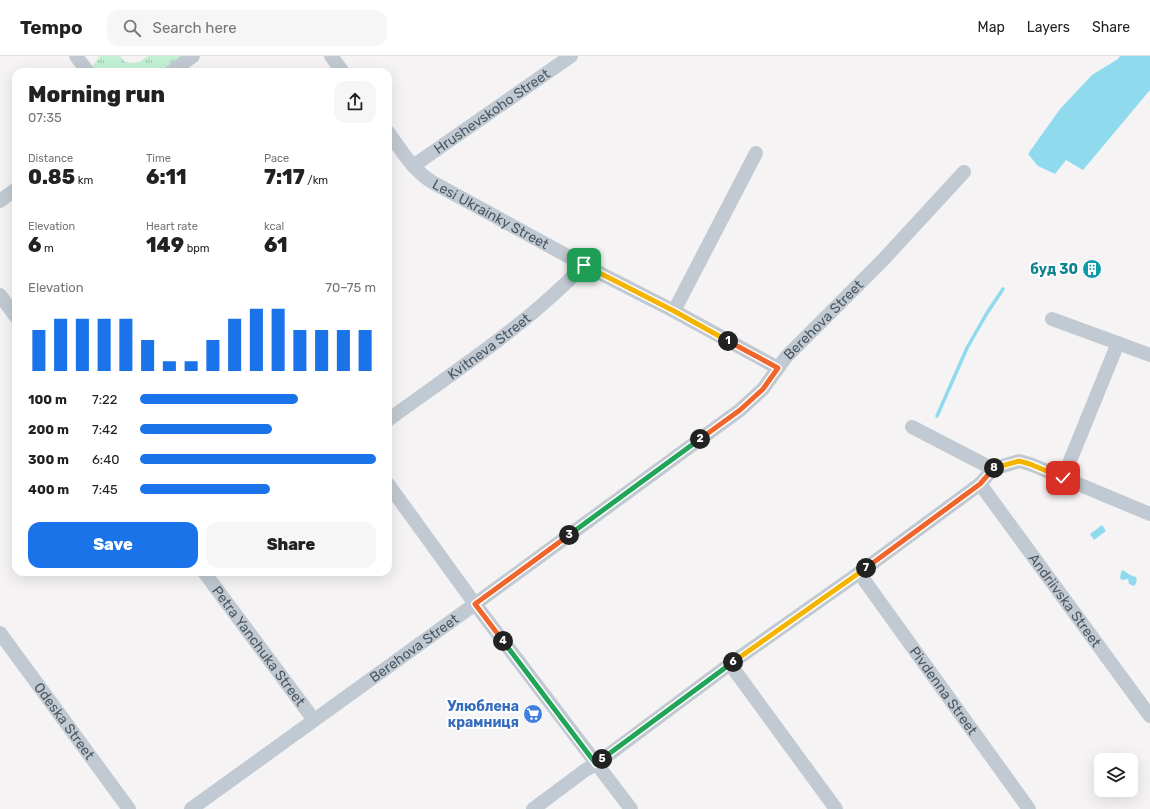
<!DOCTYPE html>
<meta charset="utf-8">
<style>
:root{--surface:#fff;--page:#f6f6f6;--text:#222;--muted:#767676;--line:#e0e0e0;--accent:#1a73e8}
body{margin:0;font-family:Rubik,sans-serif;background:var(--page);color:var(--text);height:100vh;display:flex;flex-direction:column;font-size:15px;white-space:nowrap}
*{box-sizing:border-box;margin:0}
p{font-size:13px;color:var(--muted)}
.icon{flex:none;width:22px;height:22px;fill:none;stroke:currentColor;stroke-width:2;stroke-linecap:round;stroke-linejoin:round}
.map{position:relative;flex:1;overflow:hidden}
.side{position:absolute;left:12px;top:12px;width:380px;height:508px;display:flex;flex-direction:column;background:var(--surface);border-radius:12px;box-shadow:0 4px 16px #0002}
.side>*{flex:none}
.fabs{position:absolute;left:1094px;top:697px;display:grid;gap:8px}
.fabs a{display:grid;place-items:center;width:44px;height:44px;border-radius:8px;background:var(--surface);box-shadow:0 4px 16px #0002;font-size:20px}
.pin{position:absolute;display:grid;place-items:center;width:34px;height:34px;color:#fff;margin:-17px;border-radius:8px;box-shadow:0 2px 6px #0006}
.km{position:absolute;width:20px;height:20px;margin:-10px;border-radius:50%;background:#222;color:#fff;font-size:11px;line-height:20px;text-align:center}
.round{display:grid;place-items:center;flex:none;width:42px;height:42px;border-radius:12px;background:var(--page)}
.overview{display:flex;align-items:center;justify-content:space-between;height:68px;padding:0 16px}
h1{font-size:22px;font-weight:800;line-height:30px}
.stats{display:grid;grid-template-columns:repeat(3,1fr);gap:6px;height:68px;padding:4px 16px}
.stats div{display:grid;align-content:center}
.stats b{font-size:20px;font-weight:800}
.stats small{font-size:11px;font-weight:400}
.stats p{font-size:11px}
.chart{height:112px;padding:8px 16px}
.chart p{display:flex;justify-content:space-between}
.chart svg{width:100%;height:72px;margin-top:4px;stroke:var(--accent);stroke-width:6}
.action{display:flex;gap:8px;margin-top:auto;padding:8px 16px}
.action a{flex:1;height:46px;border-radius:12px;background:var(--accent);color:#fff;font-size:16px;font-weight:800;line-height:46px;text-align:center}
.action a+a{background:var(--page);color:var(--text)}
ul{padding:0 16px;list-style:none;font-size:13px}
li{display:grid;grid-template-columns:64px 48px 1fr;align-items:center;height:30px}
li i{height:10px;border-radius:5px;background:var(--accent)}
header{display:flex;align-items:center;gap:24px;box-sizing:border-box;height:56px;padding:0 20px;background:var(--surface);border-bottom:1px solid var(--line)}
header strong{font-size:19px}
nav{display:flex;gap:22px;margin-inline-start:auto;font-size:14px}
.search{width:280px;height:36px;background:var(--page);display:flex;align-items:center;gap:10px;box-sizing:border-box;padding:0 14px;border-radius:12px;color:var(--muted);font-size:15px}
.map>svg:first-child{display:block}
</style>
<header>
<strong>Tempo</strong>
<div class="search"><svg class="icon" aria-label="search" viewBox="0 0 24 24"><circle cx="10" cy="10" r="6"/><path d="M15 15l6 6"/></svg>Search here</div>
<nav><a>Map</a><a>Layers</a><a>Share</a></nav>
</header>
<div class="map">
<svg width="1150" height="753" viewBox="0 0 1150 753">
<defs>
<pattern id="grass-tufts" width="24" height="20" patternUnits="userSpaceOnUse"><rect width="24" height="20" fill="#c3f1d5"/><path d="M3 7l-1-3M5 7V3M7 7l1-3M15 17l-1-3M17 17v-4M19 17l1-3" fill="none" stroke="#a0c6b0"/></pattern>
</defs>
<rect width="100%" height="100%" fill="#f5f3f3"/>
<polygon fill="url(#grass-tufts)" points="100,0 120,0 125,6 131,7 139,6 148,0 185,0 163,16 94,16 91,12"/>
<g fill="#90daee">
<polygon points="1120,0 1150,0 1150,34 1083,114 1066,104 1055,118 1038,110 1028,98 1060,53 1092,19 1118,3"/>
<polygon points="1102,469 1106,475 1094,484 1090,478"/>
<path d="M1123 514 1130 519 1136 521C1137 524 1137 527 1134 530L1129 528 1128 523 1122 524 1120 522 1121 516Z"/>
</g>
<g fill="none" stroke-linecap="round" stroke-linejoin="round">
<polyline stroke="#90daee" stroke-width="3.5" points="937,360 967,292 987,257 1003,233"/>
<g stroke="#c1cad2" stroke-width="14">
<polyline points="76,0 88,16"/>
<polyline points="331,0 343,16"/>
<polyline points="171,16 193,0"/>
<path id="s1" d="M388 76C401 94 413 114 432 126L584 209 674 255 778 312"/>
<path id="s2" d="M413 110 571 0"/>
<polyline points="0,145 16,133"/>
<polyline points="0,239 16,261"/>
<polyline points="674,255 756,97"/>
<polyline points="1052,263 1150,299"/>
<path id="s3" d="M388 364C455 315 527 269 584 209"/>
<polyline points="912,371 993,413 1019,405 1030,408 1150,458"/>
<polyline points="1063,422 1118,287"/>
<polyline points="388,428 475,548 631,753"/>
<path id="s4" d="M980 428 1150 660"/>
<path id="s5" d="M204 516 314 664"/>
<path id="s6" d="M859 517 1029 753"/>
<path id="s7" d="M0 577 129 753"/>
<polyline points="730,608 836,753"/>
<path id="s8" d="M191 753 475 548 740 354 763 333 786 301 882 205 964 116"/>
<polyline points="533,753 584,715 596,708 730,608 859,517 980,428 993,413"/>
</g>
</g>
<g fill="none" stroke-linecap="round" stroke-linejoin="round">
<defs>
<polyline id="split-1" points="584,209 674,255 728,285"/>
<polyline id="split-2" points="700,383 740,354 763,333 778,312 728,285"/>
<polyline id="split-3" points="569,479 700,383"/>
<polyline id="split-4" points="503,585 475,548 569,479"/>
<polyline id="split-5" points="503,585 596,708 602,703"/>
<polyline id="split-6" points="602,703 733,606"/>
<polyline id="split-7" points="733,606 866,512"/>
<polyline id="split-8" points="866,512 980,428 994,412"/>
<polyline id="split-9" points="994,412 1019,405 1030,408 1063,422"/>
</defs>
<use href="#split-1" stroke="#fff" stroke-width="8"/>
<use href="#split-2" stroke="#fff" stroke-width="8"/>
<use href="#split-3" stroke="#fff" stroke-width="8"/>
<use href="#split-4" stroke="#fff" stroke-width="8"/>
<use href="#split-5" stroke="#fff" stroke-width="8"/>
<use href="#split-6" stroke="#fff" stroke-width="8"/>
<use href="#split-7" stroke="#fff" stroke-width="8"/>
<use href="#split-8" stroke="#fff" stroke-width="8"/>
<use href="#split-9" stroke="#fff" stroke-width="8"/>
<use href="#split-1" stroke="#f5b400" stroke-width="5"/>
<use href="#split-2" stroke="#f0652b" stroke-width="5"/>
<use href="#split-3" stroke="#22a559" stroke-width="5"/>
<use href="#split-4" stroke="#f0652b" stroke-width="5"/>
<use href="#split-5" stroke="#22a559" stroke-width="5"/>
<use href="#split-6" stroke="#22a559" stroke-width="5"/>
<use href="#split-7" stroke="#f5b400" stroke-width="5"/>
<use href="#split-8" stroke="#f0652b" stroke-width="5"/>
<use href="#split-9" stroke="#f5b400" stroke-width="5"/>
</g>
<defs>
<symbol id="building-disc" viewBox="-11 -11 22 22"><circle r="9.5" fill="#0f9aa8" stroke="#fff"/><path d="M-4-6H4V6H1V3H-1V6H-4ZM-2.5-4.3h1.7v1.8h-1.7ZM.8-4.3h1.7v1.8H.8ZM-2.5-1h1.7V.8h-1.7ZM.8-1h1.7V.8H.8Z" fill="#fff"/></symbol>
<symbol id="supermarket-disc" viewBox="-11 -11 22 22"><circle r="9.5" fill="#3f7fe0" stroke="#fff"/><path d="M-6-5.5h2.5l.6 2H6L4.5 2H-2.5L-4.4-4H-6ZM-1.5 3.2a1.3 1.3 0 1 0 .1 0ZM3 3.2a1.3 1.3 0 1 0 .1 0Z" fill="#fff"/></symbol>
</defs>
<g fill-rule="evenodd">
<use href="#building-disc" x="1081" y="202" width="22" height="22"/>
<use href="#supermarket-disc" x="522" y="647" width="22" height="22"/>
</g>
<g text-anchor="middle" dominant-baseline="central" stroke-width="4" stroke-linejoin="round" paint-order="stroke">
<g font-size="14" fill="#4a5661" stroke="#fff">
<text stroke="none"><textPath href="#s2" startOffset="96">Hrushevskoho Street</textPath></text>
<text stroke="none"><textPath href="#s1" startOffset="134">Lesi Ukrainky Street</textPath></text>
<text stroke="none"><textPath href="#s8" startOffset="802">Berehova Street</textPath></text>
<text stroke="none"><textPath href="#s3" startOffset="125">Kvitneva Street</textPath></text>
<text stroke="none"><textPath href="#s4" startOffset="144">Andriivska Street</textPath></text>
<text stroke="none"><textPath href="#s5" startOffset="92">Petra Yanchuka Street</textPath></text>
<text stroke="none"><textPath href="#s8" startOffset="275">Berehova Street</textPath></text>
<text stroke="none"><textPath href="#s6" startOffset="145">Pivdenna Street</textPath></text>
<text stroke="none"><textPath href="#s7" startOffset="109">Odeska Street</textPath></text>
</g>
<g font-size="14" font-weight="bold" fill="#0d838f" stroke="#fff" text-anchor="end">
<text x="1078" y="213">буд 30</text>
</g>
<g font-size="14" font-weight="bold" fill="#366cbe" stroke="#fff" text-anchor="end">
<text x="519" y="650">Улюблена<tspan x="519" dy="16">крамниця</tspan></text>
</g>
</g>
</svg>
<div class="fabs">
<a><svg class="icon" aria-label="layers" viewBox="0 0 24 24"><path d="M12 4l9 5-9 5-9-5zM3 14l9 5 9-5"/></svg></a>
</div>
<div class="pin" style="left:584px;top:209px;background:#1e9e55"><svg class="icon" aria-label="arrive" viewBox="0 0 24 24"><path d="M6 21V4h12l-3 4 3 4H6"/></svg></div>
<div class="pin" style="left:1063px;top:422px;background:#d93025"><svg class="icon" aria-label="check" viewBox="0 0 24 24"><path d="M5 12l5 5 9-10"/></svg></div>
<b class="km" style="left:728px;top:285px">1</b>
<b class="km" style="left:700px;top:383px">2</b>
<b class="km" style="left:569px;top:479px">3</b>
<b class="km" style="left:503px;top:585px">4</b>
<b class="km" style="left:602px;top:703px">5</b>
<b class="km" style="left:733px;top:606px">6</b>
<b class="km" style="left:866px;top:512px">7</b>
<b class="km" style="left:994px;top:412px">8</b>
<section class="side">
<div class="overview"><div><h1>Morning run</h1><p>07:35</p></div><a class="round"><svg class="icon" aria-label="share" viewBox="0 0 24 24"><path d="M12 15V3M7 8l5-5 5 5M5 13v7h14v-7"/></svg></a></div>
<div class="stats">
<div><p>Distance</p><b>0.85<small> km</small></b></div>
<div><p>Time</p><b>6:11</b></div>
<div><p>Pace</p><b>7:17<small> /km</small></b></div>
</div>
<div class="stats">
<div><p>Elevation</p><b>6<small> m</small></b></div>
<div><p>Heart rate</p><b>149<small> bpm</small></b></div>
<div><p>kcal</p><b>61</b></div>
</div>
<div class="chart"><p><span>Elevation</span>70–75 m</p>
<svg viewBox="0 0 160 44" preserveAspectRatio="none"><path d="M5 44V19M15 44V12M25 44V12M35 44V12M45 44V12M55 44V25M65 44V38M75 44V38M85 44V25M95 44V12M105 44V6M115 44V6M125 44V19M135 44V19M145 44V19M155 44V19"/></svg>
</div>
<ul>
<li><b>100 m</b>7:22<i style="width:67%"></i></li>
<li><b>200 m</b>7:42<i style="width:56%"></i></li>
<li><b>300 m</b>6:40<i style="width:100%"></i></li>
<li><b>400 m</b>7:45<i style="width:55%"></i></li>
</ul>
<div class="action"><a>Save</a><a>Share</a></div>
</section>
</div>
